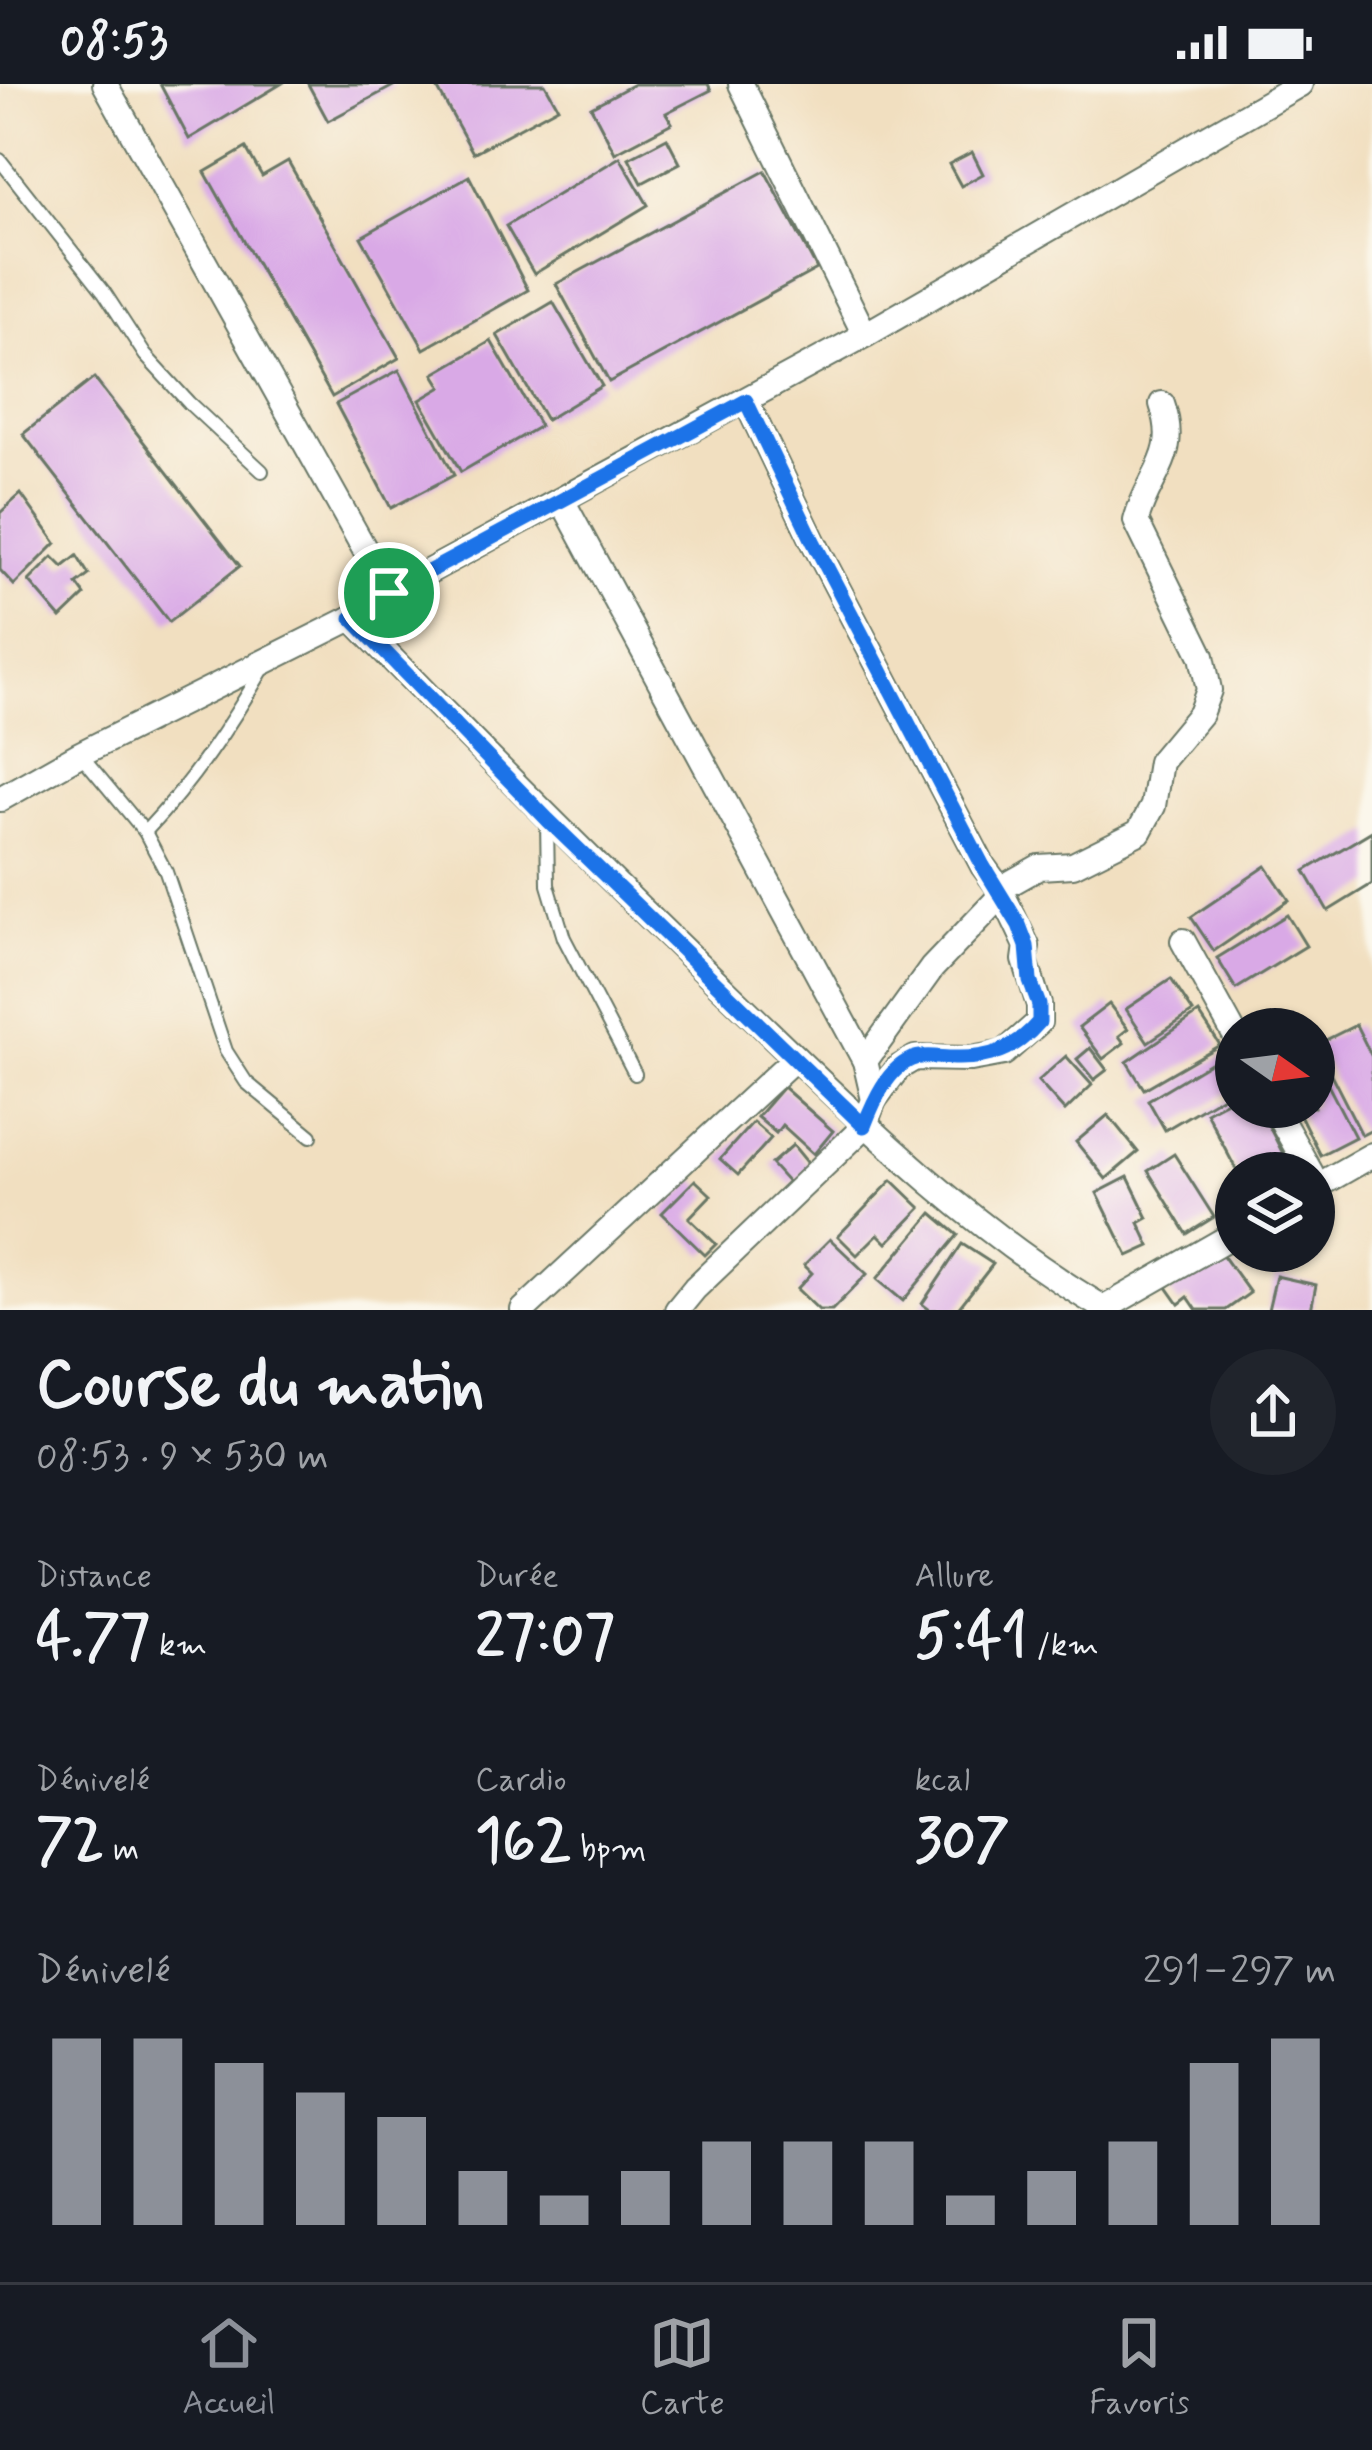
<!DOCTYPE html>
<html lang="fr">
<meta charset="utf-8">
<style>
:root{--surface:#171b24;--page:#20242c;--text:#f1f3f6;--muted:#9ea1a6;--line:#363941;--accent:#8c9099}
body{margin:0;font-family:Mynerve,sans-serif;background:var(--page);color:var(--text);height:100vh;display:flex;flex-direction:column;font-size:45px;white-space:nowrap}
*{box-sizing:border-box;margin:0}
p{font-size:39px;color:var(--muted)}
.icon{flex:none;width:66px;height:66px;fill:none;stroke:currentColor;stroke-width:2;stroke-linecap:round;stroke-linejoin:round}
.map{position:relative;height:1226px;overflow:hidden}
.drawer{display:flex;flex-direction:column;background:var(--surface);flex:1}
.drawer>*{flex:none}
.needle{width:78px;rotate:104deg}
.buttons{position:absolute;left:1215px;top:924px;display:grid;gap:24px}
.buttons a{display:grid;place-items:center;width:120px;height:120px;border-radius:50%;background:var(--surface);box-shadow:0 3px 9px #0004;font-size:60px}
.pin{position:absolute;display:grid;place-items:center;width:102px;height:102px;color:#fff;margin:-51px;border:6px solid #fff;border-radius:50%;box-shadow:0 3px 12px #0007}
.round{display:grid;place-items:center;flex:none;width:126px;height:126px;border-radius:63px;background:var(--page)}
.summary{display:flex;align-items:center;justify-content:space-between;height:204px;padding:0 36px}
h1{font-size:66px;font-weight:700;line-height:90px}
.metrics{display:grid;grid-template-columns:repeat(3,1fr);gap:18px;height:204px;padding:12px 36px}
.metrics div{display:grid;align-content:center}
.metrics b{font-size:60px;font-weight:700}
.metrics small{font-size:33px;font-weight:400}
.metrics p{font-size:33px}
.chart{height:336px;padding:24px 36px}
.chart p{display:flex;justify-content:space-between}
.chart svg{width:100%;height:216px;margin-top:12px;stroke:var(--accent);stroke-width:6}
.status{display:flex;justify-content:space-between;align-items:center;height:84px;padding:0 60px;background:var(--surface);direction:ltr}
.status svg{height:33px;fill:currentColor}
.menu{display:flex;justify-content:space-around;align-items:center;height:168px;border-top:3px solid var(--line);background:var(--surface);font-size:33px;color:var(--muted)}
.menu a{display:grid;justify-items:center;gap:6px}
.menu .current{color:var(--accent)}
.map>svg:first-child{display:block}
</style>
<div class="status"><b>08:53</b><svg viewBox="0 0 49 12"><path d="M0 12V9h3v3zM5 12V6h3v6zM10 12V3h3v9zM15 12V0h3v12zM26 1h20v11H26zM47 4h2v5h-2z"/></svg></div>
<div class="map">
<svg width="1372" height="1226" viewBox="0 0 1372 1226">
<rect width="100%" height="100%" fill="#fbf7ec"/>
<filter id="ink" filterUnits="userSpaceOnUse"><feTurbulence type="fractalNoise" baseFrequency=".00833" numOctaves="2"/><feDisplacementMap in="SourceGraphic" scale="24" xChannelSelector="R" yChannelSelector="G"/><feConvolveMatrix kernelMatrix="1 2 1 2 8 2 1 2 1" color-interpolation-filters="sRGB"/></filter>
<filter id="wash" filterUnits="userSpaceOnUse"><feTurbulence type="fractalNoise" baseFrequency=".004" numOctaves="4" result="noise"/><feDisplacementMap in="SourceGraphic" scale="48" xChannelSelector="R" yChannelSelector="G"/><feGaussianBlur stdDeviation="2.7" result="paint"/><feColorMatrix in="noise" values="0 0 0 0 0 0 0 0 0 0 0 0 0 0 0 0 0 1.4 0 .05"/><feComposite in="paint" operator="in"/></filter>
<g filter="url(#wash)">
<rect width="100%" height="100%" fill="#f1dfc0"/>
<g id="blocks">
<g fill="#d9a9e6">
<polygon points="160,0 281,0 189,55"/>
<polygon points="308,0 397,0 328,37"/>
<polygon points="435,0 545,0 558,23 473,69"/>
<polygon points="634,0 708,0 711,6 666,29 672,39 615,69 591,23"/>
<polygon points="667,54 680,79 642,99 629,74"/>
<polygon points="246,64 262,92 288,77 399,274 332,313 205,88"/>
<polygon points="972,68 983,90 961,102 949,80"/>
<polygon points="620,73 648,121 534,190 506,142"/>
<polygon points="765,87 817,185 609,298 556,200"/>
<polygon points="469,92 528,206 424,265 361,153"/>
<polygon points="553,218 602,302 546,336 497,251"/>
<polygon points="491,257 540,342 461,388 420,316 442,303 434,290"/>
<polygon points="399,286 454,391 391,424 336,320"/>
<polygon points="94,294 240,482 169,538 23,350"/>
<polygon points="21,410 56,459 14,501 0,486 0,429"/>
<polygon points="77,472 89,491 77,500 85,511 61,534 29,497 53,473 63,483"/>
<polygon points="1372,747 1372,800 1328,827 1305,787"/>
<polygon points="1266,782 1289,816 1214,867 1191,833"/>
<polygon points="1287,831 1306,862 1236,905 1217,874"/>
<polygon points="1171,895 1193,928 1148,958 1126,925"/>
<polygon points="1109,920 1128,945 1119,952 1124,959 1103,975 1079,943"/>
<polygon points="1199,929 1220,961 1144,1005 1127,978"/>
<polygon points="1356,941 1372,973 1372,1046 1362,1051 1316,961"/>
<polygon points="1090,964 1107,986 1094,996 1077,975"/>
<polygon points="1225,970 1236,989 1236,1004 1165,1046 1148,1016"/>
<polygon points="1066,972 1092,1001 1065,1027 1038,997"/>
<polygon points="1314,974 1355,1053 1320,1071 1296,1023 1314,1023"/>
<polygon points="783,1003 833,1047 814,1070 782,1041 776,1049 757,1033"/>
<polygon points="1236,1012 1236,1023 1259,1023 1293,1089 1238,1089 1206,1028"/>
<polygon points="1108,1031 1138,1068 1106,1095 1076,1058"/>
<polygon points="753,1038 771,1054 738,1091 720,1075"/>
<polygon points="793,1061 811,1083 790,1101 771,1080"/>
<polygon points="1174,1070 1214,1133 1187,1150 1148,1087"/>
<polygon points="1128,1093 1148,1134 1139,1139 1150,1162 1128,1172 1097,1109"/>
<polygon points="695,1096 711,1111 689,1134 716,1160 705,1171 662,1129"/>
<polygon points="892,1096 921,1124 887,1159 878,1150 857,1171 838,1152"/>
<polygon points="932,1129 958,1151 903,1217 877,1195"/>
<polygon points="830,1155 867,1190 832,1226 819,1226 797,1205 812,1189 804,1181"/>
<polygon points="962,1160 993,1180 957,1226 930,1226 922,1220"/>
<polygon points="1219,1166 1250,1209 1226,1226 1197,1226 1188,1213 1179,1220 1167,1203"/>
<polygon points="1276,1192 1316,1201 1311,1226 1268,1226"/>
</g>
</g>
</g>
<g filter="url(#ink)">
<use href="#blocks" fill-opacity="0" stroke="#687665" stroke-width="3"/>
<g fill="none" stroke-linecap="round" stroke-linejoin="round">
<defs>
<g id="lane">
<polyline points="0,76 104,208 145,271 189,319 262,387"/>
<polyline points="81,671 145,748 166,788 226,967 246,998 311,1052"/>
<polyline points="547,737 548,801 564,854 635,990"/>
<path d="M145 748C193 697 229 643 264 583"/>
</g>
<g id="street">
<polyline points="105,0 389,509"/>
<polyline points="741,0 865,251"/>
<polyline points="746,317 813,457 983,782 1000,805 997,816 932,884 865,977"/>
<polyline points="563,418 865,977 874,1016 864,1043 695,1204 677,1226"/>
<path d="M352 534C483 669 615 801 751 931 862 1038 973 1148 1107 1226"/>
<polyline points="0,715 80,670 352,534 389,509 865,251 1300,0"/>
<polyline points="1183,857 1236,953"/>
<path d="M874 1016 898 984 915 974 971 975 1004 969 1039 938V921L1025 876 1027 862 1000 805 1039 783 1073 781 1139 748 1153 722 1160 678 1200 630 1209 606 1202 572 1136 437C1148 390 1181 374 1162 320"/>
<polyline points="1274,1023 1311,1089"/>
<polyline points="1314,1104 1372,1071"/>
<polyline points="1103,1225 1236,1149"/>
<polyline points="523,1226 795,974"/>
</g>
</defs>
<use href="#lane" stroke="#687665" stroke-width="16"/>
<use href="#street" stroke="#687665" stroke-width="28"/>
<use href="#lane" stroke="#fff" stroke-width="12"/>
<use href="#street" stroke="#fff" stroke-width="24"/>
</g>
</g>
<g fill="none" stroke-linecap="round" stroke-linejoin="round" filter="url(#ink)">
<defs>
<path id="route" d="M746 317 813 457 983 782 1019 841 1027 862 1030 897 1039 921V938C1015 966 990 975 954 974 942 974 926 971 915 974 888 982 873 1019 864 1042L548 736 352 534 389 509Z"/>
</defs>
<use href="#route" stroke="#fff" stroke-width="24"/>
<use href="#route" stroke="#1a73e8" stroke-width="15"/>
</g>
</svg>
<div class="buttons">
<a><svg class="needle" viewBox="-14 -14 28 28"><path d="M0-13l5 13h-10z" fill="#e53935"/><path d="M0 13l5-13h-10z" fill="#9ea1a6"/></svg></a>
<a><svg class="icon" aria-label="layers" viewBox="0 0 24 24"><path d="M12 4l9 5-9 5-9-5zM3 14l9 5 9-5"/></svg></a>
</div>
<div class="pin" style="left:389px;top:509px;background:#1e9e55"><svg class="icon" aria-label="arrive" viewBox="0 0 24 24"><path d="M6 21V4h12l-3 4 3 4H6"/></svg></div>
</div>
<section class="drawer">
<div class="summary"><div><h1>Course du matin</h1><p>08:53 · 9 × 530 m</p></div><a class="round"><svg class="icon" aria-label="share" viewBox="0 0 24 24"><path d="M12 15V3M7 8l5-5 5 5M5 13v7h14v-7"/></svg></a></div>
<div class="metrics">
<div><p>Distance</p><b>4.77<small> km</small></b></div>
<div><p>Durée</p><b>27:07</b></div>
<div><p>Allure</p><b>5:41<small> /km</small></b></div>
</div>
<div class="metrics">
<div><p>Dénivelé</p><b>72<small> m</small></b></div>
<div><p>Cardio</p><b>162<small> bpm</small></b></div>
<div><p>kcal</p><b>307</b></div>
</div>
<div class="chart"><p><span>Dénivelé</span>291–297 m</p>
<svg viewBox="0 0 160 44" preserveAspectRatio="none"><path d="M5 44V6M15 44V6M25 44V11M35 44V17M45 44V22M55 44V33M65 44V38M75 44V33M85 44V27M95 44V27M105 44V27M115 44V38M125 44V33M135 44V27M145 44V11M155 44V6"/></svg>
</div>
</section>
<nav class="menu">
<a class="current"><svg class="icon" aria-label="home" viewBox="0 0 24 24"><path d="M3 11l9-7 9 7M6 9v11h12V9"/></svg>Accueil</a>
<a><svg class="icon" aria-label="map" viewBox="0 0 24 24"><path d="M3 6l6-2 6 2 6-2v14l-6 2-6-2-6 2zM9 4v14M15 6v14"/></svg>Carte</a>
<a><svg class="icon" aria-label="saved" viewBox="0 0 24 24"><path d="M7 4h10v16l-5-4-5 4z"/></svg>Favoris</a>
</nav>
